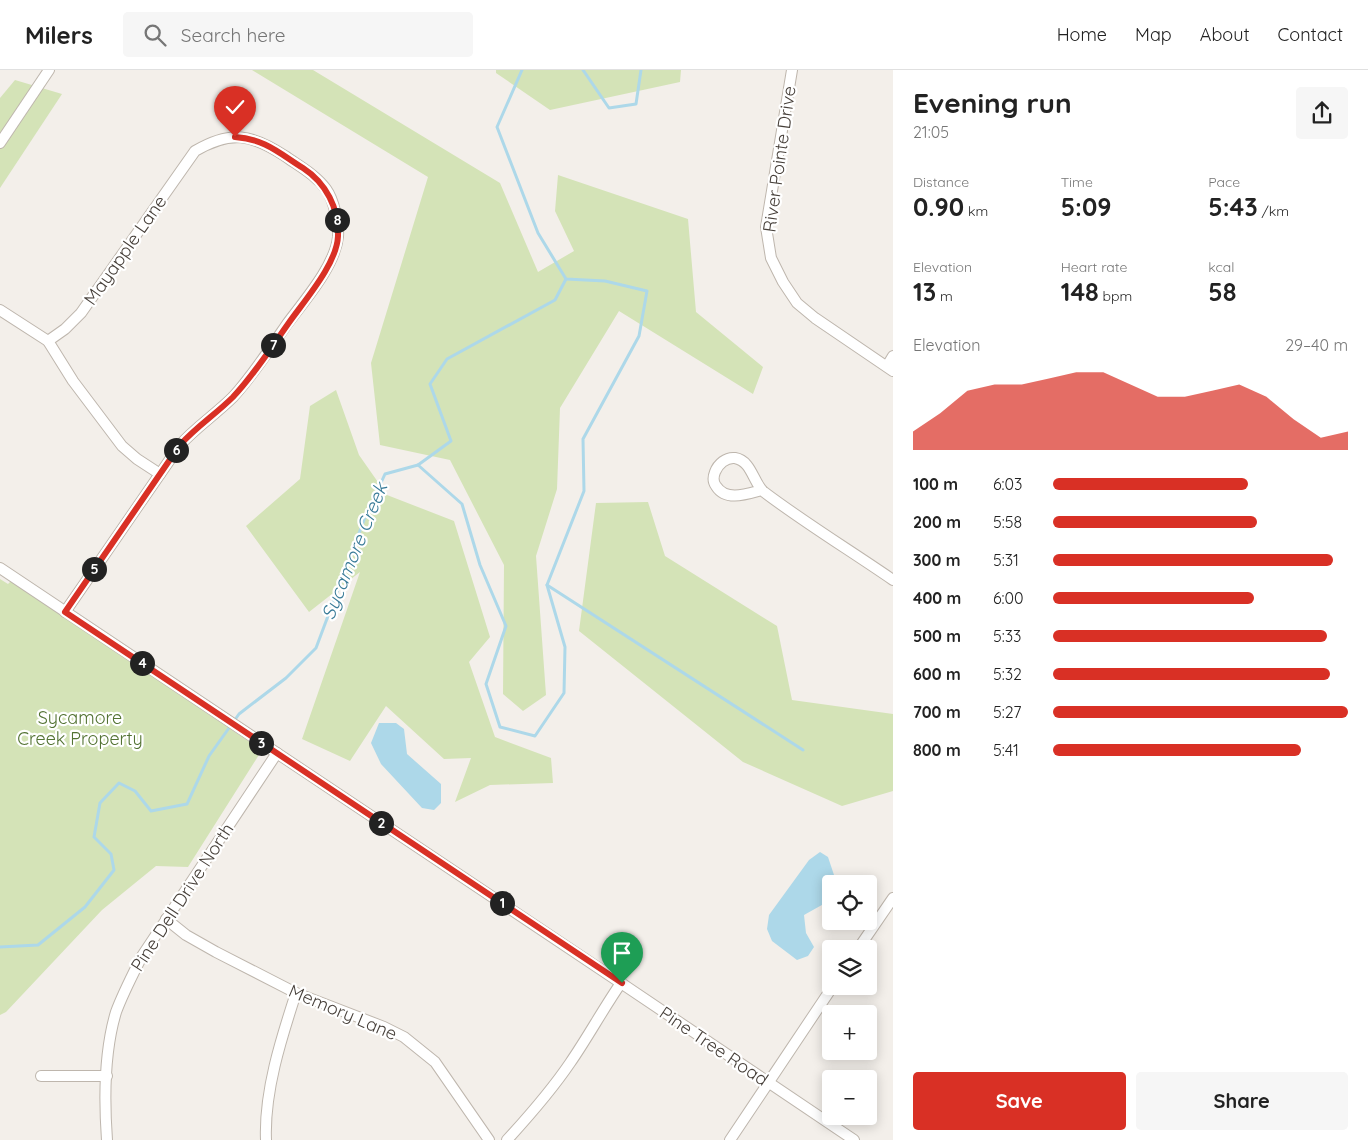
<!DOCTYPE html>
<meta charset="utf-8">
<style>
:root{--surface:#fff;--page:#f6f6f6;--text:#222;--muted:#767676;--line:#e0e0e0;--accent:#d93025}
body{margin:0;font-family:Quicksand,sans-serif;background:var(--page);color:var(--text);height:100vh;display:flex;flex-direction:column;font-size:19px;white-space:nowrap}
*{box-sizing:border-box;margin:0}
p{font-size:16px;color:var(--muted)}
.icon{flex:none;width:28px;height:28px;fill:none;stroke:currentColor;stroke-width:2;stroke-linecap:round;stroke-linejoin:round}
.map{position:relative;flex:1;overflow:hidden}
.side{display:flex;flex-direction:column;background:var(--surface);width:475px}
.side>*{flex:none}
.fabs{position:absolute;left:822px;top:805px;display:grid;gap:10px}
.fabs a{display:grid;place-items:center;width:55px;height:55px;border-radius:5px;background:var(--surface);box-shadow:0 2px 12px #0003;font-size:25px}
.pin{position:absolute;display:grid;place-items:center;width:42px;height:42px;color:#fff;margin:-51px -21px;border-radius:50% 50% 50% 0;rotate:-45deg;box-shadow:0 0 5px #0007}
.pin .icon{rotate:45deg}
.km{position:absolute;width:25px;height:25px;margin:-12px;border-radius:50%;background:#222;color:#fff;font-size:14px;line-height:25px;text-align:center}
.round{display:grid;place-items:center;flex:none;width:52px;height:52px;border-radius:5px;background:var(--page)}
.overview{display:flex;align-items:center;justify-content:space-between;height:85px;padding:0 20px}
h1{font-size:28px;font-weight:800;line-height:38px}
.stats{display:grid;grid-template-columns:repeat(3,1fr);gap:8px;height:85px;padding:5px 20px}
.stats div{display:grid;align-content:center}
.stats b{font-size:25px;font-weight:800}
.stats small{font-size:14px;font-weight:400}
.stats p{font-size:14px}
.chart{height:140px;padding:10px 20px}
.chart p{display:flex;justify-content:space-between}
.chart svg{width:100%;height:90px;margin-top:5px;fill:var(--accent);opacity:.7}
.cta{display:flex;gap:10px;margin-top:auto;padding:10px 20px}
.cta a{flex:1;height:58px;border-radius:5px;background:var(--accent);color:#fff;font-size:20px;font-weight:800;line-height:58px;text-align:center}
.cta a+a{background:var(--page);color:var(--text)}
ul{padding:0 20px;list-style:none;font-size:16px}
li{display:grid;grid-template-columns:80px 60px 1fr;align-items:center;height:38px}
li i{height:12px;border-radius:6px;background:var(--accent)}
header{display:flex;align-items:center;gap:30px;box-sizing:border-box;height:70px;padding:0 25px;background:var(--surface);border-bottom:1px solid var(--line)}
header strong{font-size:24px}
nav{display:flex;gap:28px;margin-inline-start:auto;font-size:18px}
.search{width:350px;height:45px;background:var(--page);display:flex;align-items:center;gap:12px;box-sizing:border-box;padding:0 18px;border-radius:5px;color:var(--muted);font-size:19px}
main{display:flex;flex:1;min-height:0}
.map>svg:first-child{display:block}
</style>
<header>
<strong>Milers</strong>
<div class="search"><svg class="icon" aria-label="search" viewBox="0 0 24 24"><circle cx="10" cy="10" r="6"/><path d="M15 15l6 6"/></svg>Search here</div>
<nav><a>Home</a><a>Map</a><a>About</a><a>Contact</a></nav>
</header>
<main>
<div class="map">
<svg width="893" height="1070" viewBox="0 0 893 1070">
<rect width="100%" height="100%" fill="#f3efea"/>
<g fill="#d4e3b7">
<polygon points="252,0 313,0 500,113 538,202 574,181 555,141 558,105 688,149 696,242 763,297 753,324 619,241 560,338 557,419 536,486 546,625 523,641 503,624 504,495 450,390 380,375 371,293 428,107"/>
<polygon points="496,0 681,0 680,12 550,40 496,3"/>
<polygon points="15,10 62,24 0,118 0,28"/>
<polygon points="336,320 359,385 387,425 454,451 490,567 469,592 495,667 551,688 553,713 490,715 455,732 471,688 444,689 386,636 350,691 302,669 360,502 309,542 246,456 300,409 310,336"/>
<polygon points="648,432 665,486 777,556 792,630 893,644 893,721 842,736 743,692 579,561 596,433"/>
<polygon points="0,509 8,514 11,511 262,680 188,797 156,796 102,840 6,942 0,945"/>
</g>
<g fill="#add8e9">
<polygon points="379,653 396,653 404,659 407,684 441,714 441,733 434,740 422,738 381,694 371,673"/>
<polygon points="820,782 828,787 834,805 829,831 804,845 806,863 814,877 808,886 797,890 772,871 767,859 769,845 809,790"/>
</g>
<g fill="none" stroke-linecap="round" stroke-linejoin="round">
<g stroke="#add8e9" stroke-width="3">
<polyline points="583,0 609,38 636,34 641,0"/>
<polyline points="418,395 451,371 430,314 447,289 555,230 566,209"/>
<polyline points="547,515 803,680"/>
<polyline points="0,877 38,875 85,837 114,800 111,784 94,767 100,733 119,713 135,721 151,741 187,734 209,686 239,644 286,608 316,578 364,450 385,404 418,395 462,434 480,495 506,556 486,614 500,657 535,666 564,623 565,577 547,515 584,421 583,369 639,266 647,221 605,211 566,209 538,163 497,57 522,0"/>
</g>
<defs>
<g id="street">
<polyline points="792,0 766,157 771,188 783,212 797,233 815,248 893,301"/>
<polyline points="0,73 49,0"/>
<polyline points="0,240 48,271 73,311 122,376 137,389 160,404"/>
<path d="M48 271 65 259 81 243 195 81C231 60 251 64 285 86 299 96 316 105 326 119 334 130 339 154 338 167 335 196 304 231 287 254 270 279 253 305 233 327 216 344 196 357 180 375L65 542"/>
<polyline points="887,296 893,286"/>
<path d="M762 420C747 424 726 432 716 416 713 412 713 407 715 402 718 394 726 387 735 388 752 391 753 413 764 422 805 453 851 481 893 510"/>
<polyline points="0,498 621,913 854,1070"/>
<polyline points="166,849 186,865 216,882 296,923 384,957 404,967 435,992 489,1070"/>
<polyline points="858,879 893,828"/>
<polyline points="41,1006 107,1006"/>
<path d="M107 1070C104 1029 104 982 116 942 123 923 133 904 142 886L277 683"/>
<path d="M266 1070C264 1022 281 969 296 923"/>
<path d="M507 1070C529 1046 551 1021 570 993 588 967 603 939 621 913"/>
<polyline points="730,1070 833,916"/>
</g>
</defs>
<use href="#street" stroke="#beb6ad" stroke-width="12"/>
<use href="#street" stroke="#fff" stroke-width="10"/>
</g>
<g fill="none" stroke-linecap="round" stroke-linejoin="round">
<defs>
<path id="route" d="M235 67C265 69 279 83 303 98 326 113 339 138 338 166 337 194 304 231 288 254 271 278 254 305 233 327 216 344 196 357 180 375L65 542 622 913"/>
</defs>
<use href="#route" stroke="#fff" stroke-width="10"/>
<use href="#route" stroke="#d93025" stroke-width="6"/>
</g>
<g text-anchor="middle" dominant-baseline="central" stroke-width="4.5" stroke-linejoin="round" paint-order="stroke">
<g font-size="18" fill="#463f39" stroke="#fff">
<text transform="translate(779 89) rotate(-82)">River Pointe Drive</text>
<text transform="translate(125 180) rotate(-55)">Mayapple Lane</text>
<text transform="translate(182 827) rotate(-57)">Pine Dell Drive North</text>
<text transform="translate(343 942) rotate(23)">Memory Lane</text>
<text transform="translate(714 976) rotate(34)">Pine Tree Road</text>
</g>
<g font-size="18" fill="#527232" stroke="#fff">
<text x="80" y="647">Sycamore<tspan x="80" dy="21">Creek Property</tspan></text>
</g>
<g font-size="19" font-style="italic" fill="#397b98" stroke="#fff">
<text transform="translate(354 481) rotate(-68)">Sycamore Creek</text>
</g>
</g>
</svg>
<div class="fabs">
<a><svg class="icon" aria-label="locate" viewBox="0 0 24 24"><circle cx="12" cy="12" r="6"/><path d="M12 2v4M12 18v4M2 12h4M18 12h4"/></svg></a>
<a><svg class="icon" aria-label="layers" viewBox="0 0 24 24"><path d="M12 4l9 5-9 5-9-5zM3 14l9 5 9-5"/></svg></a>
<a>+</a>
<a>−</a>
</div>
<div class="pin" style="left:622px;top:913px;background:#1e9e55"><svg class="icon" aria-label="arrive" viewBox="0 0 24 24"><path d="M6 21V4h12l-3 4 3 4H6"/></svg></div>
<div class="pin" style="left:235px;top:67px;background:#d93025"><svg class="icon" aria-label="check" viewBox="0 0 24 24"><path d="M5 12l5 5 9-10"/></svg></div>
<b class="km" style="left:502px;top:833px">1</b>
<b class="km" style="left:381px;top:753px">2</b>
<b class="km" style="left:261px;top:673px">3</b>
<b class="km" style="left:142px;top:593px">4</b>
<b class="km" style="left:94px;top:499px">5</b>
<b class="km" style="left:176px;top:380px">6</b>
<b class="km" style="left:273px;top:275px">7</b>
<b class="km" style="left:337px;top:150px">8</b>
</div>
<section class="side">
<div class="overview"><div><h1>Evening run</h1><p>21:05</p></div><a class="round"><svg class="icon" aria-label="share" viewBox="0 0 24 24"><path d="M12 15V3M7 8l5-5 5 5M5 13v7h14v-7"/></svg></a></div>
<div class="stats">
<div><p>Distance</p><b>0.90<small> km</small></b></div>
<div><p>Time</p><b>5:09</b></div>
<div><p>Pace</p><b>5:43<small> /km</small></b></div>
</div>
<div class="stats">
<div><p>Elevation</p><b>13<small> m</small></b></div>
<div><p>Heart rate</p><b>148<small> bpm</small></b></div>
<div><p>kcal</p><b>58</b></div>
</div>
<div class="chart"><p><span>Elevation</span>29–40 m</p>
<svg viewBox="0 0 160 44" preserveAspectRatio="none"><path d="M0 44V35L10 26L20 15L30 12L40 12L50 9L60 6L70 6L80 12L90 18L100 18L110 15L120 12L130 18L140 29L150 38L160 35V44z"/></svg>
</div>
<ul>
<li><b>100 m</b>6:03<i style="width:66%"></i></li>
<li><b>200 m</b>5:58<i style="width:69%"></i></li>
<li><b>300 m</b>5:31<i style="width:95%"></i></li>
<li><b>400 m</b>6:00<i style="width:68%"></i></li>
<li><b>500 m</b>5:33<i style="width:93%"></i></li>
<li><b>600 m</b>5:32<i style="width:94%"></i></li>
<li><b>700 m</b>5:27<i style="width:100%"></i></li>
<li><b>800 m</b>5:41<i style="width:84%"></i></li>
</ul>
<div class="cta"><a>Save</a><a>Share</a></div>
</section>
</main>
